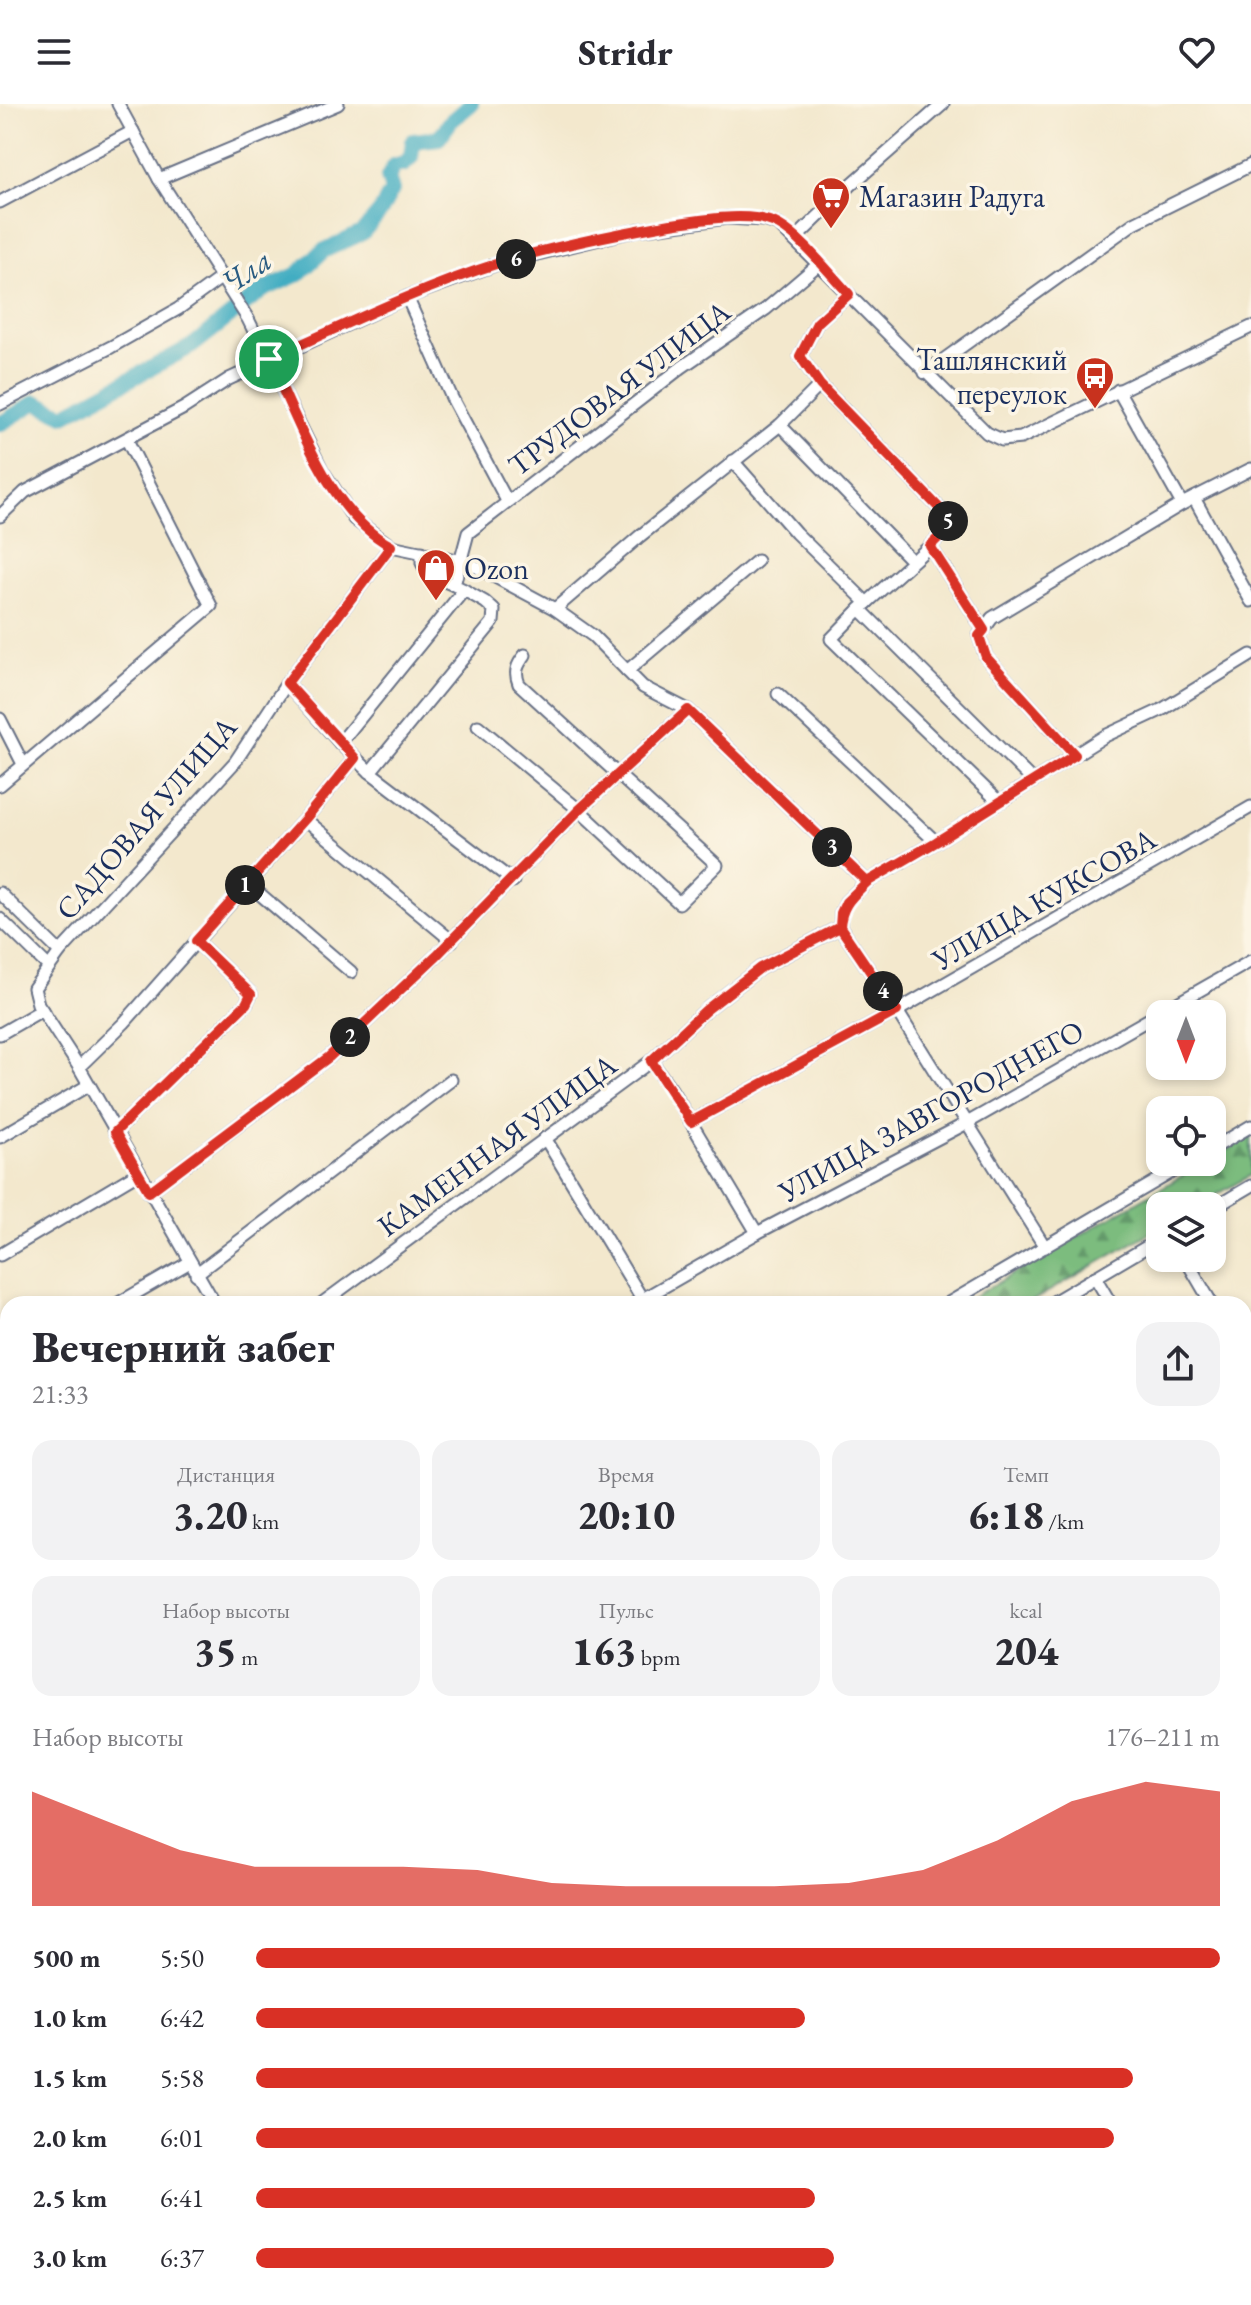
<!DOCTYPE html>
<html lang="ru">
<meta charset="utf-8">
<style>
:root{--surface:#fff;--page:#f2f2f3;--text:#2b2b33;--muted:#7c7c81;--accent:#d93025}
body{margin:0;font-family:"EB Garamond",serif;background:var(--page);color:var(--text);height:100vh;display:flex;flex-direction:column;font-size:30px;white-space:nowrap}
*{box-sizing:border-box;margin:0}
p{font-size:26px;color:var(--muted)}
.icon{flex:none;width:44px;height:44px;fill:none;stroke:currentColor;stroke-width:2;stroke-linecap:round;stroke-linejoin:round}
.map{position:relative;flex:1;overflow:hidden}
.side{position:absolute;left:0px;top:1192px;width:1252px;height:1010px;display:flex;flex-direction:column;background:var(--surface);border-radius:24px 24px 0 0;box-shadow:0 4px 12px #0003}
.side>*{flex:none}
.needle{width:52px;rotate:180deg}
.tools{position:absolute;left:1146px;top:896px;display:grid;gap:16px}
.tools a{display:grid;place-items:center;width:80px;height:80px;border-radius:16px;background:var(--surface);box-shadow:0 4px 12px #0003;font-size:40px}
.pin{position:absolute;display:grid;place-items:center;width:68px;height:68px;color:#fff;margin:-34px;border:4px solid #fff;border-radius:50%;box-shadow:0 2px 8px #0007}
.km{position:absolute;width:40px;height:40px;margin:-20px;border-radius:50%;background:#222;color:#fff;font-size:22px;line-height:40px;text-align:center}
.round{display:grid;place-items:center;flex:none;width:84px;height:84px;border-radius:24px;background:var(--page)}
.head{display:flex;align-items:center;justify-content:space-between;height:136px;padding:0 32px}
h1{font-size:44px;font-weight:800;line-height:60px}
.figures{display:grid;grid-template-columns:repeat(3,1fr);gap:12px;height:136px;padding:8px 32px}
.figures div{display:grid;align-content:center;border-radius:20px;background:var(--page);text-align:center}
.figures b{font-size:40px;font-weight:800}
.figures small{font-size:22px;font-weight:400}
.figures p{font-size:22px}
.chart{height:224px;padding:16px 32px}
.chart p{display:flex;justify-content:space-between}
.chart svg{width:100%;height:144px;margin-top:8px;fill:var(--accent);opacity:.7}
ul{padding:0 32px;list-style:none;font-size:26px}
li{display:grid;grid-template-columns:128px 96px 1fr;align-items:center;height:60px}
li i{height:20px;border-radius:10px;background:var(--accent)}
header{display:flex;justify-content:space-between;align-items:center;height:104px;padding:0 32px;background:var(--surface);font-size:36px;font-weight:800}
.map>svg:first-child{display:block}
</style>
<header><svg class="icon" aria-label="menu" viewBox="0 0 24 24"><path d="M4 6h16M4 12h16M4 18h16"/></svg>Stridr<svg class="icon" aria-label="heart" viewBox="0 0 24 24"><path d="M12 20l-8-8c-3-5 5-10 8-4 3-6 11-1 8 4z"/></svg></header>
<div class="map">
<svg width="1251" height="2201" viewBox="0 0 1251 2201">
<defs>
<pattern id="forest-firs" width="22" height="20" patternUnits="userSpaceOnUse" patternTransform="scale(2)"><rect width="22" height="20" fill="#7bbc7e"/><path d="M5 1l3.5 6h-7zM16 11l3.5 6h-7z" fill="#64996a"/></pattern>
</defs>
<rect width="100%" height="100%" fill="#fcf5e5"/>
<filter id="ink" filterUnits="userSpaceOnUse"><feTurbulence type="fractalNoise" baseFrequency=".0125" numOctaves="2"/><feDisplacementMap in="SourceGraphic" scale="16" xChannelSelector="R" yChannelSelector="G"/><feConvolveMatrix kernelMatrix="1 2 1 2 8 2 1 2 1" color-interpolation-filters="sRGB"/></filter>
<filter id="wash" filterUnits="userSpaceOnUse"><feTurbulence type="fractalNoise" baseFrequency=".006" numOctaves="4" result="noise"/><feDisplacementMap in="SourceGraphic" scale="32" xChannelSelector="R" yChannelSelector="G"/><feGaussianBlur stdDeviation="1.8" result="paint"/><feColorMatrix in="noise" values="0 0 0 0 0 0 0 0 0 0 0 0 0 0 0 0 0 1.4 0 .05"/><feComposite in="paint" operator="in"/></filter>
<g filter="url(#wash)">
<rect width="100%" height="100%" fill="#f3e8cd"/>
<g fill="#f7cfd3">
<polygon points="1251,1534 1251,1596 1244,1600 1244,1538"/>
<polygon points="1244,1891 1251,1893 1251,2094 1244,2098"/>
</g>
<g fill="url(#forest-firs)" stroke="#4b766e" stroke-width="2">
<polygon points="1251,1032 1251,1071 1197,1102 1160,1102 1160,1123 1027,1200 961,1200 1206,1058 1212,1058 1212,1055"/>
<polygon points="0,2037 8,2052 8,2132 0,2119"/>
<polygon points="1136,2194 1203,2194 1191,2201 1135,2201"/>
</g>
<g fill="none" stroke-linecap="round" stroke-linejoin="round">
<polyline stroke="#43adc2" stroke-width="16" points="0,320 36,298 64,311 192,242 263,186 298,170 323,147 362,129 380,108 392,86 388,73 395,61 403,61 411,53 413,37 439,34 451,17 471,0"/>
</g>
</g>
<g filter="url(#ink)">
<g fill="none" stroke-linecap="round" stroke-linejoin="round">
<defs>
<g id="minor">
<polyline points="118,0 159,75 248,215 322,366 354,415 391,442 467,458 555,505 593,532 643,583 688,606 867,778"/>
<polyline points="159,75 338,0"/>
<polyline points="0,98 133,27"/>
<polyline points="795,135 852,80 943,0"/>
<polyline points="849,190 817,219 800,252 820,281 944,409 948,416 948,424 930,442 984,526"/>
<polyline points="407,193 452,294 507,397"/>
<polyline points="925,269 1134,119 1251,61"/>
<polyline points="1118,286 1182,400"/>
<polyline points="0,300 111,243 178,205 222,173"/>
<polyline points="780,321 912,457"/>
<polyline points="733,357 796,429 867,499"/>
<polyline points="1194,394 1251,497"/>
<polyline points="0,412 25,388 184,304 229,275 407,193 500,159 637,126 727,114 764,116 779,121 987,329 1002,336 1021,334 1251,223"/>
<polyline points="930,442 860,505 1033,677"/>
<polyline points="422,448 422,459 428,470 454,481"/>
<polyline points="464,486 454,481 468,429 682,263 766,205 820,159"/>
<polyline points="555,505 640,432 780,321 820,281"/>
<polyline points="860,505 831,535 999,698"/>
<polyline points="627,567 757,457"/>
<polyline points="287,579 340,639 370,668 513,777"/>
<polyline points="778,590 936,738"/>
<polyline points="0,615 23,660"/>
<path d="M478 622 579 706 679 799 717 761 519 580C514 568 517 561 525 551"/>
<polyline points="340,639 464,486 485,498 494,506 493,518 370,668"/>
<polyline points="1075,651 986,553 979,532 992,514 1182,400 1251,365"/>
<polyline points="0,681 211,502 127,336"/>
<polyline points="305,715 452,837"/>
<polyline points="247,779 351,868"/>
<polyline points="0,789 60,848"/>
<polyline points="0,815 48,862"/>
<polyline points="840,823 897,907 1045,1143"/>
<polyline points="0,930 42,906"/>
<polyline points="651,957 671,985 757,1129"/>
<polyline points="79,963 124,919 305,715 355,654"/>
<polyline points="691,1018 897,907 1251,703"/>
<polyline points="115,1028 246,900 251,890 196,837"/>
<polyline points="0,1033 89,981"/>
<polyline points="545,1034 644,1198"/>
<polyline points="1212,1045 1251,1022"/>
<polyline points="149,1088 329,953 437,851 579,706 688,606"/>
<polyline points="1212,1105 1251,1082"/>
<polyline points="0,1151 138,1069"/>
<polyline points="1185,1154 1212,1200"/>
<polyline points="196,1170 451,976"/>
<polyline points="1095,1173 1111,1200"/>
<polyline points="117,1200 190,1158"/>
<polyline points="215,1200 79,963 38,900 34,884 60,848 235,658 287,579 391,442"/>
<polyline points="321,1200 651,957 706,906 760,864 840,823 841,809 846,798 867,778 936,738 1105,632 1163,605 1251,551"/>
<polyline points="634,1200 757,1129 967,1019 1251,857"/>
<polyline points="947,1200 1189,1058"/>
<polyline points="1050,1200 1160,1135"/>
<polyline points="1244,1256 1251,1268"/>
<polyline points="0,1268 8,1263"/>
<polyline points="0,1386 8,1381"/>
<polyline points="1244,1430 1251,1442"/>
<polyline points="0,1503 8,1498"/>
<polyline points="1244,1528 1251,1524"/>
<polyline points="1244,1607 1251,1603"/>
<polyline points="0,1622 8,1617"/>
<polyline points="1244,1697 1251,1693"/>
<polyline points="0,1750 8,1745"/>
<polyline points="1244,1773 1251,1785"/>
<polyline points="0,1813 8,1808"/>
<polyline points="0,1821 8,1832"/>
<polyline points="0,1877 8,1884"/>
<polyline points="1244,2116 1251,2112"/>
<polyline points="129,2194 133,2201"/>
<polyline points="1028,2194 1057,2201"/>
<polyline points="228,2201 230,2194"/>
<polyline points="320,2201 322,2194"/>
<polyline points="415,2201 416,2194"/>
<polyline points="704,2201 705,2194"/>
<polyline points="1017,2201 1018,2194"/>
<polyline points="1102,2201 1114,2194"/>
</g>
</defs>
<use href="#minor" stroke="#677085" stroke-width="15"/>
<use href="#minor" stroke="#fff" stroke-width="11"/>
</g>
</g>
<g fill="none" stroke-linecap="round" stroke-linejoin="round" filter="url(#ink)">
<defs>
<path id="route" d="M269 255C298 316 329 409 391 442L287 579 355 654 305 715 196 837 251 890 246 900 115 1028 149 1088 329 953 437 851 579 706 688 606 867 778C852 793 841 801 840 823L760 864 706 906 651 957 691 1018 897 907 840 823 841 809 846 798 867 778 936 738 1075 651 986 553 979 532 984 526 930 442 948 424V416L944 409 820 281 800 252 817 219 849 190C830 170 802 134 779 121 754 106 699 116 671 120 614 130 555 142 499 159 420 184 344 221 269 255"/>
</defs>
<use href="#route" stroke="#fff" stroke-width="16"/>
<use href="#route" stroke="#d93025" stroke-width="10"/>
</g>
<defs>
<symbol id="supermarket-pin" viewBox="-11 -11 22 30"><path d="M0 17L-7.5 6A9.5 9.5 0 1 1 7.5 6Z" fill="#c8321e" stroke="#fcf5e5"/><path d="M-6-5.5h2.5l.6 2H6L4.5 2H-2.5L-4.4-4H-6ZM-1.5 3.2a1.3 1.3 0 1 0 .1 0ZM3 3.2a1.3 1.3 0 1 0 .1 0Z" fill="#fff"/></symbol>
<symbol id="bus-pin" viewBox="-11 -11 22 30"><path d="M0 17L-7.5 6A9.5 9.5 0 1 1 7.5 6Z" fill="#c8321e" stroke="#fcf5e5"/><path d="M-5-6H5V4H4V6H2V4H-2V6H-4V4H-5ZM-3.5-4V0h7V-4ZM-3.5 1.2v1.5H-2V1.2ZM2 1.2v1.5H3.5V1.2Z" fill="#fff"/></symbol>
<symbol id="shop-pin" viewBox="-11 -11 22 30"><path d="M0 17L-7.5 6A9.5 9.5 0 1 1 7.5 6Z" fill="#c8321e" stroke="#fcf5e5"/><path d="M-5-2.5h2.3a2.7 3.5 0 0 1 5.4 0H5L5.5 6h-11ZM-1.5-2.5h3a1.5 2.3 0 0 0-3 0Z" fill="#fff"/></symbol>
</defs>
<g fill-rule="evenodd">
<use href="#supermarket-pin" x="809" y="70" width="44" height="60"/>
<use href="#bus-pin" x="1073" y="250" width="44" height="60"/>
<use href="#shop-pin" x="414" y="442" width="44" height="60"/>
</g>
<g text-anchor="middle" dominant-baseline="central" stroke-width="7" stroke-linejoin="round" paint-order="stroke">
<g font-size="30" fill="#1b2f5e" stroke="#fcf5e5" text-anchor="start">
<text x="859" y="92">Магазин Радуга</text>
<text x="1067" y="255" text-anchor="end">Ташлянский<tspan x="1067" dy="34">переулок</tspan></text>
<text x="464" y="464">Ozon</text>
</g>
<g font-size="30" fill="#1b2f5e" stroke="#fcf5e5">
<text transform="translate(619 284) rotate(-37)">ТРУДОВАЯ УЛИЦА</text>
<text transform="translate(146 714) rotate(-49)">САДОВАЯ УЛИЦА</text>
<text transform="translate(1044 795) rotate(-30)">УЛИЦА КУКСОВА</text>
<text transform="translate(931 1007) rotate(-29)">УЛИЦА ЗАВГОРОДНЕГО</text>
<text transform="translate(497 1041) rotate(-36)">КАМЕННАЯ УЛИЦА</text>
</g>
<g font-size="32" font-style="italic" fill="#295b81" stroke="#fcf5e5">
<text transform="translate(246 167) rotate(-34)">Чла</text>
</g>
</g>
</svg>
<div class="tools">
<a><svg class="needle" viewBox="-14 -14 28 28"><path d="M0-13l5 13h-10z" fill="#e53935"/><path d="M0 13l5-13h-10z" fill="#7c7c81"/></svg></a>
<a><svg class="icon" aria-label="locate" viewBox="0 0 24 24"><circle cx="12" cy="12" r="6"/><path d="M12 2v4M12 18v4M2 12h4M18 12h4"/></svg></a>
<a><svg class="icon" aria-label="layers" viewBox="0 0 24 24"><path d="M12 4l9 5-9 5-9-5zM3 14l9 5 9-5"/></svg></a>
</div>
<div class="pin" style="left:269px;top:255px;background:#1e9e55"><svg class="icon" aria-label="arrive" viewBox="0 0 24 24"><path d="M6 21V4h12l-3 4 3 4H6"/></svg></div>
<b class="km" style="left:245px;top:781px">1</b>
<b class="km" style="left:350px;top:933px">2</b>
<b class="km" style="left:832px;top:743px">3</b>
<b class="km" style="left:883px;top:887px">4</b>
<b class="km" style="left:948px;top:417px">5</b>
<b class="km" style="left:516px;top:155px">6</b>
<section class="side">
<div class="head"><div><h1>Вечерний забег</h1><p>21:33</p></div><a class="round"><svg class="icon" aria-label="share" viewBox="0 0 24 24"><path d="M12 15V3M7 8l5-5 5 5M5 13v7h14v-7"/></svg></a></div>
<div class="figures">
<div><p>Дистанция</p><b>3.20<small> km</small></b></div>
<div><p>Время</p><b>20:10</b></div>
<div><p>Темп</p><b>6:18<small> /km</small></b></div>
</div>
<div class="figures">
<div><p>Набор высоты</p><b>35<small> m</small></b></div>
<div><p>Пульс</p><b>163<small> bpm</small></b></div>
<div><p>kcal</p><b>204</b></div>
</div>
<div class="chart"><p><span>Набор высоты</span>176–211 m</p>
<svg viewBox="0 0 160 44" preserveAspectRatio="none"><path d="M0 44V9L10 18L20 27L30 32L40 32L50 32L60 33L70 37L80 38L90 38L100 38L110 37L120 33L130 24L140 12L150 6L160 9V44z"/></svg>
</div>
<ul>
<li><b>500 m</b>5:50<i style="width:100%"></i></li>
<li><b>1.0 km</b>6:42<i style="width:57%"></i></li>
<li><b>1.5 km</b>5:58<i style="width:91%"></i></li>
<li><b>2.0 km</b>6:01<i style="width:89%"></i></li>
<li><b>2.5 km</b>6:41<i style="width:58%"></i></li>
<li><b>3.0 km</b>6:37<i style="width:60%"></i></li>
</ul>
</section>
</div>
